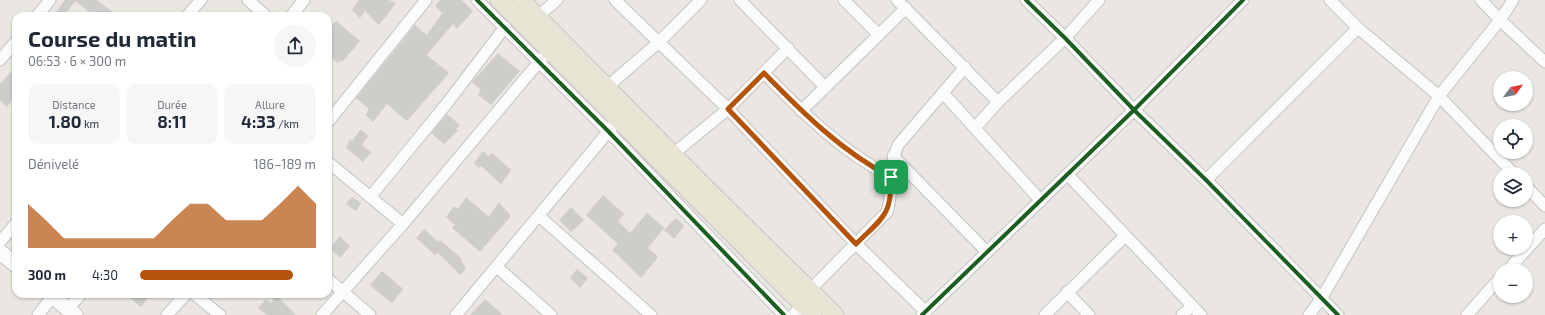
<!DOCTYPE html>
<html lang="fr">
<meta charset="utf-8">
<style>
:root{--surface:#fff;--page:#f6f6f7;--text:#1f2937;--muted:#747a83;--accent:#b45309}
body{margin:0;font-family:"Exo 2",sans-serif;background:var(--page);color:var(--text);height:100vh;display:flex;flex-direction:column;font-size:15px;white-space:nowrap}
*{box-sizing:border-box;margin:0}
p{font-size:13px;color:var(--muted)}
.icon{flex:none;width:22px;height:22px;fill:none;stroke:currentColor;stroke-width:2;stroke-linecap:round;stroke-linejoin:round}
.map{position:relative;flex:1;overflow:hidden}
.sheet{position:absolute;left:12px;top:12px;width:320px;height:286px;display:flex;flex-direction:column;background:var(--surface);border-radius:12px;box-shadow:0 1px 3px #0004}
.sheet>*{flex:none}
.needle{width:26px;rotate:58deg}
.controls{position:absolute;left:1493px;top:71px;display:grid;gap:8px}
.controls a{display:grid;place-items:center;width:40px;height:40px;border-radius:50%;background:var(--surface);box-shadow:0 1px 3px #0004;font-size:20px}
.pin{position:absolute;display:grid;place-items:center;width:34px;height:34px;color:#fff;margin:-17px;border-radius:8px;box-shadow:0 2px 6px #0006}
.round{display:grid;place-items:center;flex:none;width:42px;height:42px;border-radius:21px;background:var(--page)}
.head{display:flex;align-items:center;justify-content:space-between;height:68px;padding:0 16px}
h1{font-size:22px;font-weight:700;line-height:30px}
.stats{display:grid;grid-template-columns:repeat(3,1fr);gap:6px;height:68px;padding:4px 16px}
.stats div{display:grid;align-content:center;border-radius:10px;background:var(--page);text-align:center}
.stats b{font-size:17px;font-weight:700}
.stats small{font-size:11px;font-weight:400}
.stats p{font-size:11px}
.chart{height:112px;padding:8px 16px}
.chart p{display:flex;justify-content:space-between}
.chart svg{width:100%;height:72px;margin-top:4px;fill:var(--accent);opacity:.7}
ul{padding:0 16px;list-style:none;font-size:13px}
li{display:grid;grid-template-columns:64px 48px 1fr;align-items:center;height:30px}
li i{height:10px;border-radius:5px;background:var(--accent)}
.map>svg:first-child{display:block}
</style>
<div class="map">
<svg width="1545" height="315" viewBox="0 0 1545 315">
<rect width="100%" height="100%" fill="#eae7e2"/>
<g fill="#cfcdc9">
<polygon points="65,0 97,0 118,16 95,16 75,1 64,16 53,16"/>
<polygon points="359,0 389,0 396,3 379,25 365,11 360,18 352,10"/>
<polygon points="440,0 462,0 473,11 457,29 453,24 427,55 449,73 407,121 387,104 373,122 366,115 369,109 356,98 415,25 427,35 442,13 435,6"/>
<polygon points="336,21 360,41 342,62 340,61 338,63 328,54 328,29"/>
<polygon points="498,53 520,71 491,105 478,95 481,90 472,82"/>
<polygon points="16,66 16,96 7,107 0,101 0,84"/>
<polygon points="447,114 460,125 456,129 458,131 444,144 431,133"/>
<polygon points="361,129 368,136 362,145 371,152 363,162 346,148 350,139 352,141"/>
<polygon points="483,151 488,156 492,153 511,170 501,184 481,166 479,168 474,163"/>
<polygon points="603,195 624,214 618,221 630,233 647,213 664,228 648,248 658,257 641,278 612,250 618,244 586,215"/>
<polygon points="352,197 361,203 356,211 346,204"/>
<polygon points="466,197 489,217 499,202 511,216 480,252 452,228 455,225 446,217 454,206 458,209"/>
<polygon points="571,207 584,220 571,232 559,220"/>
<polygon points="676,218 684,226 674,239 664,230"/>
<polygon points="424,229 438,242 440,240 462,259 461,261 466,269 460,275 438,253 435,255 416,238"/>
<polygon points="340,236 350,246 340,258 330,248"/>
<polygon points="577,269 588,278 580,288 570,278"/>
<polygon points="382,271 403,289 392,303 370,285"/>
<polygon points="125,294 151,294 141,307"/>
<polygon points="276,295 296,315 267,315 258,308 266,299 271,303"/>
<polygon points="485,299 503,315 470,315"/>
</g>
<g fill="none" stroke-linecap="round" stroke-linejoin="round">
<defs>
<g id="street">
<polyline points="248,0 266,16"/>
<polyline points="477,0 608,131 784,315"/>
<polyline points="615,0 728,109 856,244 925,311"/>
<polyline points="740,0 825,87"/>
<polyline points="844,0 878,34"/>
<polyline points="897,0 998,102"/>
<polyline points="1026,0 1065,38 1134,110 1206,180 1338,315"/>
<polyline points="1330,0 1358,28 1439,96 1514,174"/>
<polyline points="1481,0 1500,20 1545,62"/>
<polyline points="37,16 50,0"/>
<polyline points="187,16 201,0"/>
<polyline points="291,16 304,0"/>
<polyline points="537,17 557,0"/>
<polyline points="0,60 16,41"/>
<path d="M764 73C802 112 842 152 891 177"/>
<polyline points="607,87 659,42 701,0"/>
<polyline points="943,93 1041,201"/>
<polyline points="801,111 906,8"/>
<polyline points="328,122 426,0"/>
<polyline points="975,128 998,102 1065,38 1099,0"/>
<polyline points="673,154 728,109 788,48"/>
<polyline points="893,156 987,252"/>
<polyline points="328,162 403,224"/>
<polyline points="1068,175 1201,315"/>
<polyline points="1206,180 1358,28"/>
<polyline points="1526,186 1545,206"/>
<polyline points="371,196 448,102 505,27"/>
<polyline points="539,216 651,315"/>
<polyline points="0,242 16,223"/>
<polyline points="497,267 551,315"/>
<polyline points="1508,270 1545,229"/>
<polyline points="328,279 370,315"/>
<path d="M810 290 887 212C894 190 888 167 898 145L965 67"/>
<polyline points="1067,292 1089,315"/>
<polyline points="194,294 220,315"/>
<polyline points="68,309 81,294"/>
<polyline points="38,315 53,296"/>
<polyline points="167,315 186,294"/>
<polyline points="322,315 403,224 544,56"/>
<polyline points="456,315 613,126"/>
<polyline points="793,315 803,305"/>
<polyline points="922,315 1134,110 1243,0"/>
<polyline points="1045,315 1125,236"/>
<polyline points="1182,315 1192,306"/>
<polyline points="1309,315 1321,299 1439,96 1500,20 1513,0"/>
<polyline points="1467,315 1500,278"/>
</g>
<g id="secondary">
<polyline points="0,252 16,265"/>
<polyline points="50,294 75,315"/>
</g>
<g id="primary">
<polyline points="499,0 813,315"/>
<polyline points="521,0 703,185 835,315"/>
</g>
</defs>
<use href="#street" stroke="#c4c3c3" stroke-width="13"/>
<use href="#secondary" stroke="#c4c3c3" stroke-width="17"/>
<use href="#primary" stroke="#c6c4c2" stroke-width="19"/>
<use href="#street" stroke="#fcfbfb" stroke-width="11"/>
<use href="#secondary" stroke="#fcfbfb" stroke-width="15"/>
<use href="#primary" stroke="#e7e4d4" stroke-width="17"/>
<defs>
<g id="cycleway">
<polyline points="477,0 608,131 784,315"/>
<polyline points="1026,0 1065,38 1134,110 1206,180 1338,315"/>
<polyline points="922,315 1134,110 1243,0"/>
</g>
</defs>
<use href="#cycleway" stroke="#fff" stroke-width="6"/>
<use href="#cycleway" stroke="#1b5e20" stroke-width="4"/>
</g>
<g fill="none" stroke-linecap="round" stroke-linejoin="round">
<defs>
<path id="route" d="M764 73C802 112 842 152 891 177 892 216 882 218 856 244L728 109Z"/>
</defs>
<use href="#route" stroke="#fff" stroke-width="8"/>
<use href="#route" stroke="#b45309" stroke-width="5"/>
</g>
</svg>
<div class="controls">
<a><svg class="needle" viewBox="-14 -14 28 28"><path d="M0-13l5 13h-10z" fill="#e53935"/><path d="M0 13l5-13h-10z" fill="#747a83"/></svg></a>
<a><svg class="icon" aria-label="locate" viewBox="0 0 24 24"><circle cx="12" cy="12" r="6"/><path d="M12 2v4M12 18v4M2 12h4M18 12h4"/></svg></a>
<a><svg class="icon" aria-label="layers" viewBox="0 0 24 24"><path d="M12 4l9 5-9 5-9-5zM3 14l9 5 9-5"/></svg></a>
<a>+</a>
<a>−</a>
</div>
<div class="pin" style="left:891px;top:177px;background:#1e9e55"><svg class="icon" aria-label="arrive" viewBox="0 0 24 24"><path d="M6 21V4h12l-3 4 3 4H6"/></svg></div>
<section class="sheet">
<div class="head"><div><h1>Course du matin</h1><p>06:53 · 6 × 300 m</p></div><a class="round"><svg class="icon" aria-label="share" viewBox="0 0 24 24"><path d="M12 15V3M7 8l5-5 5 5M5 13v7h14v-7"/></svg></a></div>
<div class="stats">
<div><p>Distance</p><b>1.80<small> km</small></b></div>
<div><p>Durée</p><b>8:11</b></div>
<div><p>Allure</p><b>4:33<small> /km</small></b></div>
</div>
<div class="chart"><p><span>Dénivelé</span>186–189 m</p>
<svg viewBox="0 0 160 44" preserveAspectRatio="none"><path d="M0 44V17L10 27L20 38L30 38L40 38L50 38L60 38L70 38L80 27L90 17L100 17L110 27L120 27L130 27L140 17L150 6L160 17V44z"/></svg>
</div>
<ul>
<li><b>300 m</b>4:30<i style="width:87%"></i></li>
</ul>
</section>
</div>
